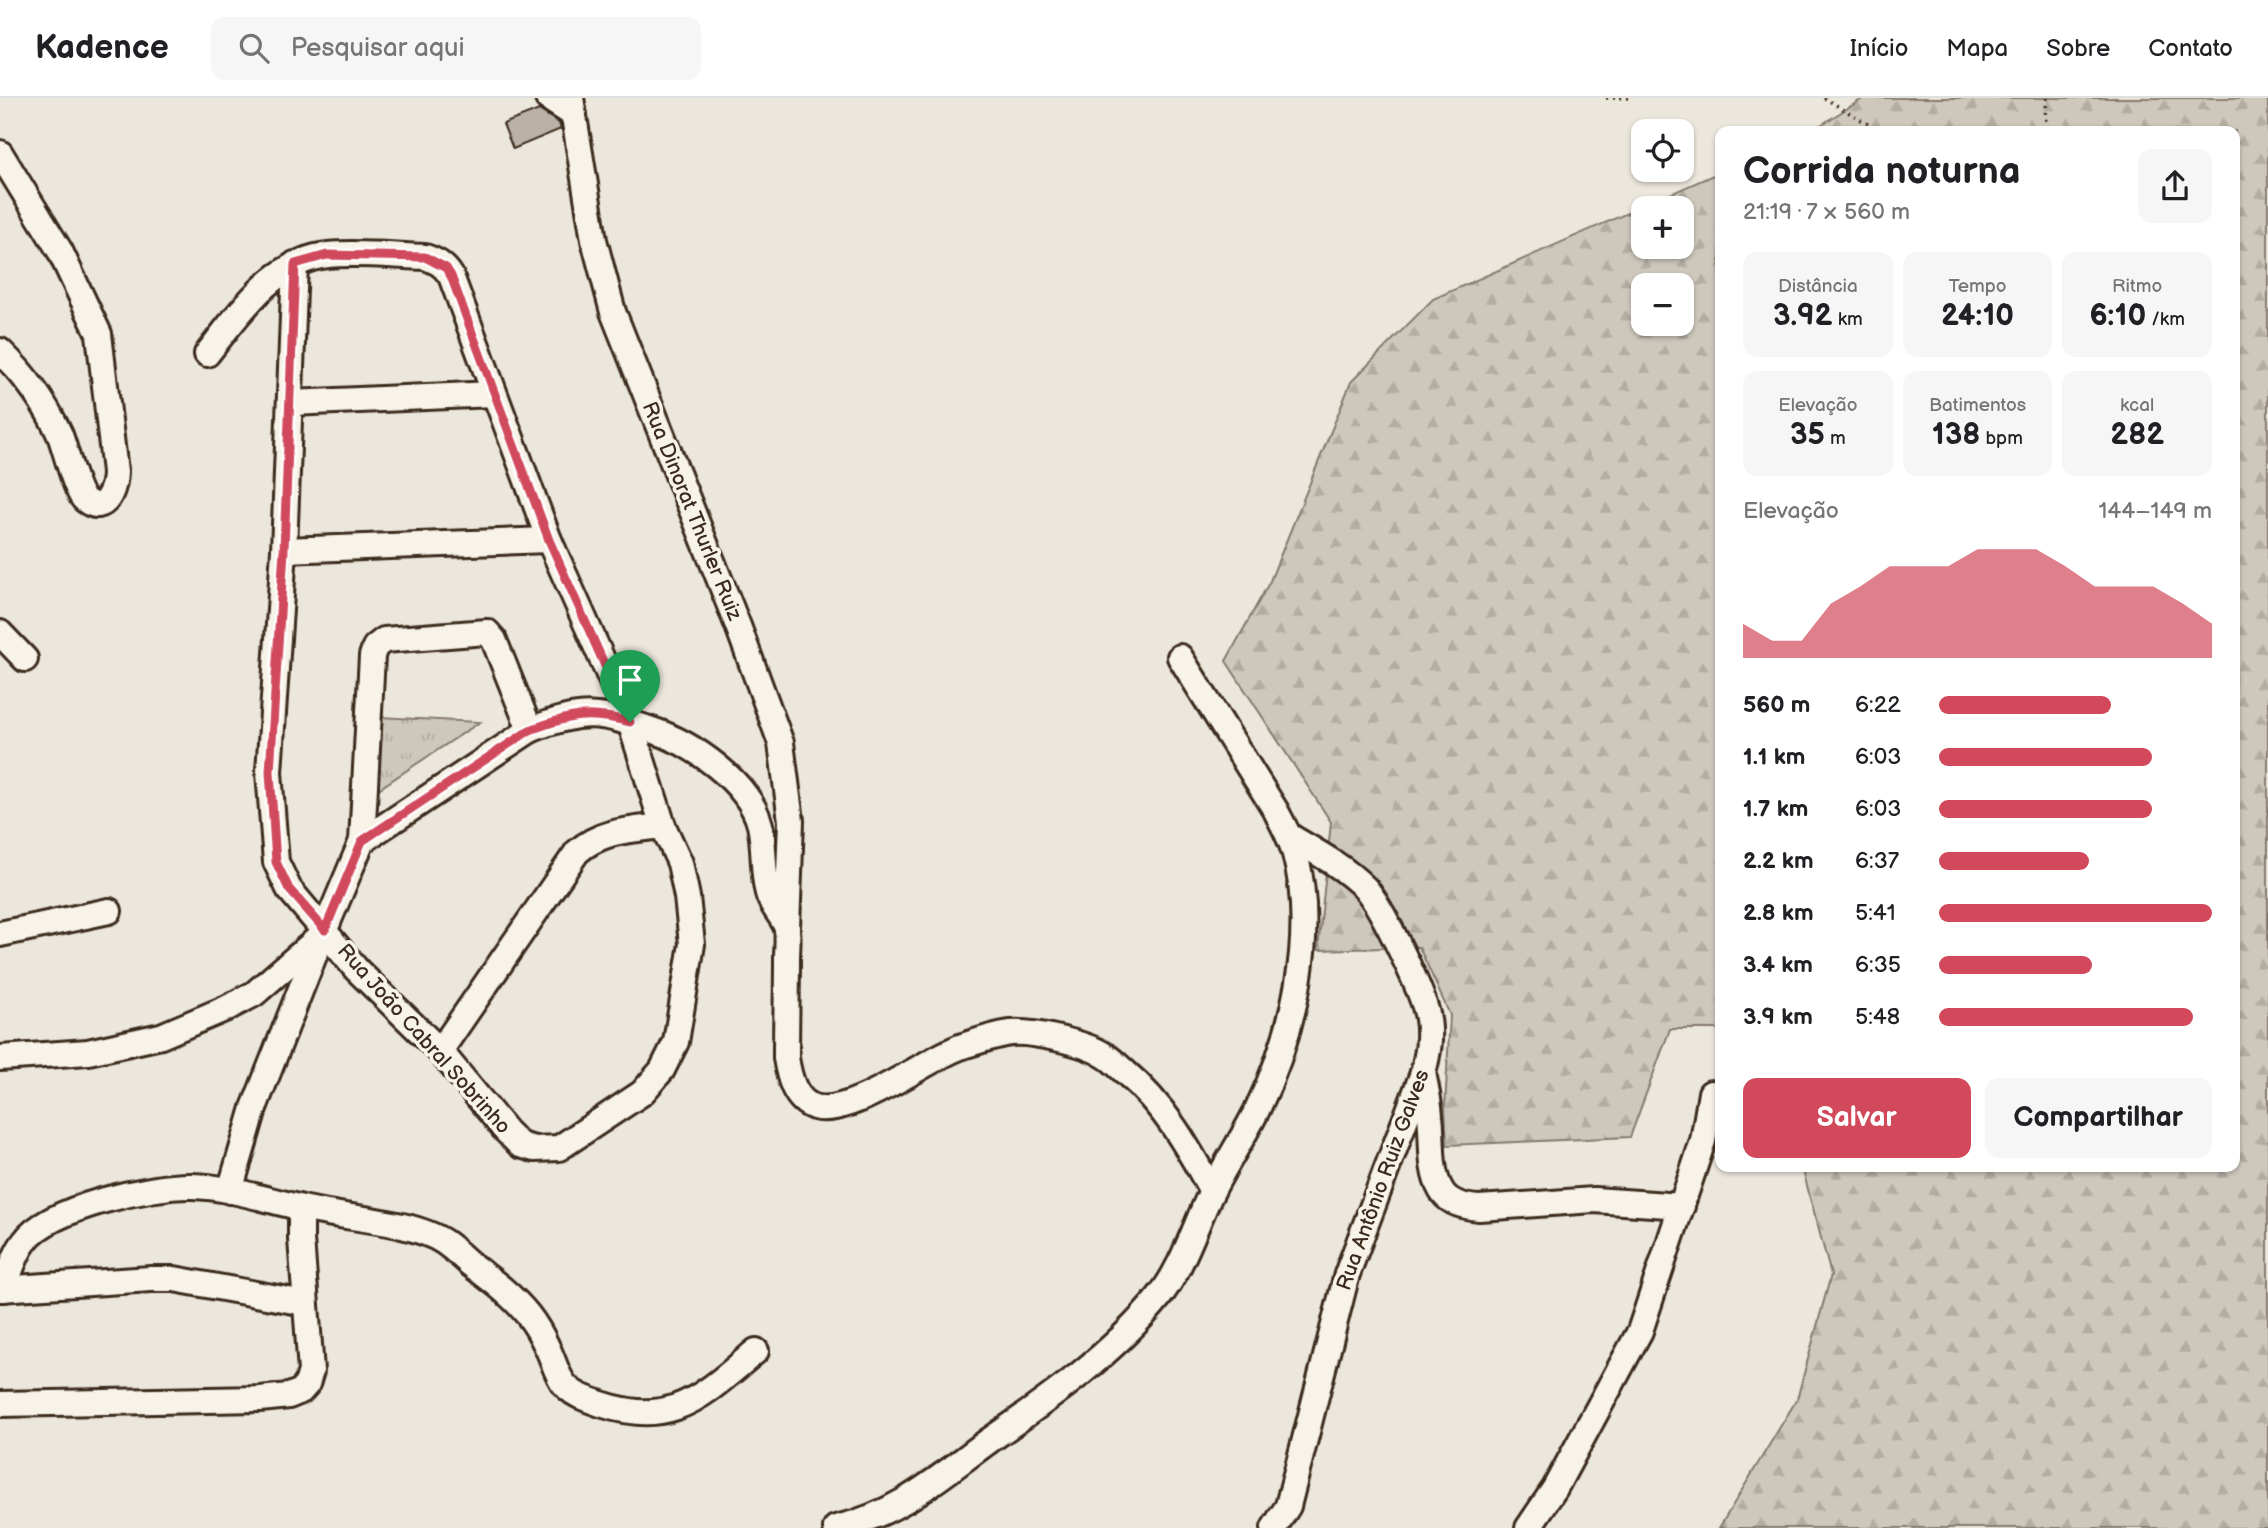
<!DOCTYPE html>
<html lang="pt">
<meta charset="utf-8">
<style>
:root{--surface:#fff;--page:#f6f6f6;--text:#202124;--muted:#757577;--line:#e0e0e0;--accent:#d1495b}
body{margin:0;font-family:"Balsamiq Sans",sans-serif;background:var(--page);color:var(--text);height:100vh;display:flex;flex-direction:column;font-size:26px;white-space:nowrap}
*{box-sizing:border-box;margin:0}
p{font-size:23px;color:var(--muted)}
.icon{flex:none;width:38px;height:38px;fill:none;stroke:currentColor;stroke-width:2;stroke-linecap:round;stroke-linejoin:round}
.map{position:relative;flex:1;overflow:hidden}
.details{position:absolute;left:1715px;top:28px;width:525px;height:1046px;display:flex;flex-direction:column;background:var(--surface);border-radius:14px;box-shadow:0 2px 5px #0004}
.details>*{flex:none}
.fabs{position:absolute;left:1631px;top:21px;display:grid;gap:14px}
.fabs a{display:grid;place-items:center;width:63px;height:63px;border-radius:14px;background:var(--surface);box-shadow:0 2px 5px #0004;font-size:35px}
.pin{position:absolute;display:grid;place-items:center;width:60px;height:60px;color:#fff;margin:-72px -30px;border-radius:50% 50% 50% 0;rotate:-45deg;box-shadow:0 0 7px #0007}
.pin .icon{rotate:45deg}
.round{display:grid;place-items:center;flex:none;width:74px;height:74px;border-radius:14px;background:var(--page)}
.overview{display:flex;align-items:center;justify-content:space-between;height:119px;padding:0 28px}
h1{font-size:38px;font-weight:800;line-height:52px}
.stats{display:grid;grid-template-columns:repeat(3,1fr);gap:10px;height:119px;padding:7px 28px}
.stats div{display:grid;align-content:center;border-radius:14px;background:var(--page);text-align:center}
.stats b{font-size:30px;font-weight:800}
.stats small{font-size:19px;font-weight:400}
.stats p{font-size:19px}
.chart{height:196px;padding:14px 28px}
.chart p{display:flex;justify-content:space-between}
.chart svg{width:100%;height:126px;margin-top:7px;fill:var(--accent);opacity:.7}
.primary-button{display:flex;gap:14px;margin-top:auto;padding:14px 28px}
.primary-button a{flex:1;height:80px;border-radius:14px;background:var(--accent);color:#fff;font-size:28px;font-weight:800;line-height:80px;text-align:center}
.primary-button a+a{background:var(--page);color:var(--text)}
ul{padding:0 28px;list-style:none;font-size:23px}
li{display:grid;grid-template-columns:112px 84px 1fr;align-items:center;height:52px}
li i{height:18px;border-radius:9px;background:var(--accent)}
header{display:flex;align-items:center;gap:42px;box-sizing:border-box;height:98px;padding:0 35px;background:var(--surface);border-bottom:2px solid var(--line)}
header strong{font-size:33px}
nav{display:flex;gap:38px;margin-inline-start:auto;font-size:24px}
.search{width:490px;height:63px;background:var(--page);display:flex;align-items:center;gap:18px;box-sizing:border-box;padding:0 24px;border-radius:14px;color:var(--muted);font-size:26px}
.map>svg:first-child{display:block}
</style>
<header>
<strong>Kadence</strong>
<div class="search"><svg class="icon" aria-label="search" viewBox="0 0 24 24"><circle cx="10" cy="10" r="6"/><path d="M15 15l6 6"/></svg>Pesquisar aqui</div>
<nav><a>Início</a><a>Mapa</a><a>Sobre</a><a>Contato</a></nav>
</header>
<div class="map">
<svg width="2268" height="1430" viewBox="0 0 2268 1430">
<defs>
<pattern id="forest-firs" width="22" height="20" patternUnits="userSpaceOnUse" patternTransform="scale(1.75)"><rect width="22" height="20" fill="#cec8bc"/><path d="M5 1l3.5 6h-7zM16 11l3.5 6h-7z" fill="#b2aca1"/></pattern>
<pattern id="park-tufts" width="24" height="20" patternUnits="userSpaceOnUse" patternTransform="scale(1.75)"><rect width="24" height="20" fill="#cec8bc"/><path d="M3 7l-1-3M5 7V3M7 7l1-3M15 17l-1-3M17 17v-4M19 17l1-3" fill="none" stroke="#b2aca1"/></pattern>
</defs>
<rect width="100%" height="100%" fill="#ece7dc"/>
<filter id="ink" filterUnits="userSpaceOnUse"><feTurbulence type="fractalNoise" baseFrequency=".0143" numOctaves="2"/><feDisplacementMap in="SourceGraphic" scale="14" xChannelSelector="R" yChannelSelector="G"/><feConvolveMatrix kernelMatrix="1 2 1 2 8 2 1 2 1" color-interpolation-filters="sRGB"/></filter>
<g filter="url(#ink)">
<g fill="url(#forest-firs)" stroke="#84796d" stroke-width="2" fill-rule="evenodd">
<polygon points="1864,0 2268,0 2268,1430 1719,1430 1797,1301 1831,1177 1802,1069 2235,1069 2235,33 1811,33"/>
<path d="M1720 74V935L1717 931H1670L1630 1039 1447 1047 1445 1010 1450 917 1419 849 1318 852 1331 724 1226 563 1270 483 1351 284 1433 201ZM1643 110H1682V149H1643ZM1643 187H1682V226H1643Z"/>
</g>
<polygon fill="url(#park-tufts)" stroke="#84796d" stroke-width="2" points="378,619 480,624 377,692"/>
<polygon fill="#bab2a7" stroke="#3b2a1e" stroke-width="2" points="539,12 559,25 561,31 513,51 503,26"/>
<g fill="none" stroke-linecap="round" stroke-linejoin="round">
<defs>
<g id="minor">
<polyline points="548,0 574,17"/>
<polyline points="571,0 594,142 613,214 738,528 781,645 791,723 787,829"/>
<path d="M0 55 60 153 99 236 115 374C115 389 106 419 85 402 76 395 65 350 60 337 46 306 24 276 0 253"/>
<path d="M207 256C238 217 274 162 328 157 359 154 393 158 425 159 437 163 444 167 451 178L549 442 630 624 663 728 680 765 687 799 692 846 676 944 662 972 642 995 559 1050 534 1051 520 1047 506 1033 440 953 357 872 289 791 276 764 269 674 284 452 295 166"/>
<polyline points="291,305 494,296"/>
<polyline points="284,452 549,442"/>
<polyline points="0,535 25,561"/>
<polyline points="362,743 372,558 375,549 384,542 487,534 494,542 530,632"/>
<polyline points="0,836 109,813"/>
<path d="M440 953 577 754C602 732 631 732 663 728"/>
<path d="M0 960 88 954 161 938 227 910 254 896 323 836 362 743 530 632C583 611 599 614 652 632 692 645 749 684 760 727 765 749 762 773 768 795 771 808 781 816 786 828 789 836 787 850 787 859 787 893 786 927 786 960 789 978 794 1002 814 1009 849 1020 925 962 960 949 975 944 995 937 1011 935 1032 933 1086 945 1104 957 1112 961 1118 968 1125 974 1165 1008 1187 1048 1212 1093"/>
<path d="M1423 975C1426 989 1429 1003 1430 1018 1433 1040 1429 1072 1441 1092 1448 1105 1466 1109 1479 1110L1594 1102 1682 1108"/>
<polyline points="230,1093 254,1010 321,840"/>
<polyline points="0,1191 151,1181 174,1181 305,1205"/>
<path d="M4 1191C10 1175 14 1157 25 1143 48 1110 152 1087 192 1088 236 1089 279 1107 322 1114 357 1121 416 1125 444 1144 453 1150 461 1158 469 1165 490 1181 511 1196 528 1217 536 1227 542 1238 547 1249 559 1274 557 1290 587 1301 668 1333 697 1303 756 1253"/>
<polyline points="0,1306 260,1301 289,1298 301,1293 307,1286 311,1273 301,1141 301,1111"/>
<path d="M836 1430C899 1416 939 1379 990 1342 1050 1300 1113 1256 1159 1199 1183 1169 1194 1130 1211 1095 1225 1067 1243 1040 1257 1012 1293 938 1317 837 1295 756 1291 740 1283 727 1276 713L1180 559"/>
<path d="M1274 1430 1288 1408 1347 1176 1423 975C1428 956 1431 940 1428 921 1425 898 1381 807 1365 790 1343 768 1316 754 1289 738"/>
<polyline points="1528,1430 1555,1390 1640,1233 1703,1043 1711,995"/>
</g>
</defs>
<use href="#minor" stroke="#3b2a1e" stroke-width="30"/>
<g stroke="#3b2a1e" stroke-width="3.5" stroke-dasharray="2 5" stroke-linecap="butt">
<polyline points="1606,0 1632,0"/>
<polyline points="1824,0 1880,33"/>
<polyline points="2047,0 2045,18 2048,33"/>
</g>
<use href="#minor" stroke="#f7f3e8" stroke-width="24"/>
</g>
</g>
<g fill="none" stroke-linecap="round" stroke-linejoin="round" filter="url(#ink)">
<defs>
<path id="route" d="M327 157 425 159 446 170 451 178 549 442 630 624C588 613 570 617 530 632L362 743 325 832 289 791 276 764 270 674 284 452 295 166Z"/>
</defs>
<use href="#route" stroke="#fff" stroke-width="14"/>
<use href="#route" stroke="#d1495b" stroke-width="9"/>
</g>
<g text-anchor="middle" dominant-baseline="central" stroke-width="7" stroke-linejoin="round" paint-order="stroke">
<g font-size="21" fill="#3b2a1e" stroke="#f7f3e8">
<text transform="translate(692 413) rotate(68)">Rua Dinorat Thurler Ruiz</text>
<text transform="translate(424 941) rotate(48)">Rua João Cabral Sobrinho</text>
<text transform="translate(1383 1082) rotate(-70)">Rua Antônio Ruiz Galves</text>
</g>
</g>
</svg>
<div class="fabs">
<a><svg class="icon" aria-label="locate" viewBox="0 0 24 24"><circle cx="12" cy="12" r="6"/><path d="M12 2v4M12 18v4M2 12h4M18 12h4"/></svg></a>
<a>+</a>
<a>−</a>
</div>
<div class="pin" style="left:630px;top:624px;background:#1e9e55"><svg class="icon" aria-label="arrive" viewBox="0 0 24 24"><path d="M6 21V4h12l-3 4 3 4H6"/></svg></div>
<section class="details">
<div class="overview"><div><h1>Corrida noturna</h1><p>21:19 · 7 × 560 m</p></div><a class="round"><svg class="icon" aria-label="share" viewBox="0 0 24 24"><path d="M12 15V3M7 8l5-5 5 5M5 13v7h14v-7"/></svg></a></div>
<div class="stats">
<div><p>Distância</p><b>3.92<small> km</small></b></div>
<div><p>Tempo</p><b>24:10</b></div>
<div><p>Ritmo</p><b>6:10<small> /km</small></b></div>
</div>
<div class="stats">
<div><p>Elevação</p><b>35<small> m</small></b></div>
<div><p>Batimentos</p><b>138<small> bpm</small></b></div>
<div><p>kcal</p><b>282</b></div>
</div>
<div class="chart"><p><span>Elevação</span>144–149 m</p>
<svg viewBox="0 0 160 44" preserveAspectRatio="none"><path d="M0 44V32L10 38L20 38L30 25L40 19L50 12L60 12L70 12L80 6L90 6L100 6L110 12L120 19L130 19L140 19L150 25L160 32V44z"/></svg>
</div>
<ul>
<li><b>560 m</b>6:22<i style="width:63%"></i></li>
<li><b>1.1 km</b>6:03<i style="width:78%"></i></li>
<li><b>1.7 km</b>6:03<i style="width:78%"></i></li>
<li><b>2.2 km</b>6:37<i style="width:55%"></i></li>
<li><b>2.8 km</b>5:41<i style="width:100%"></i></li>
<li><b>3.4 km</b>6:35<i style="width:56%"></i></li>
<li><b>3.9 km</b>5:48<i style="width:93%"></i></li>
</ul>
<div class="primary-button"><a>Salvar</a><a>Compartilhar</a></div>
</section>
</div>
